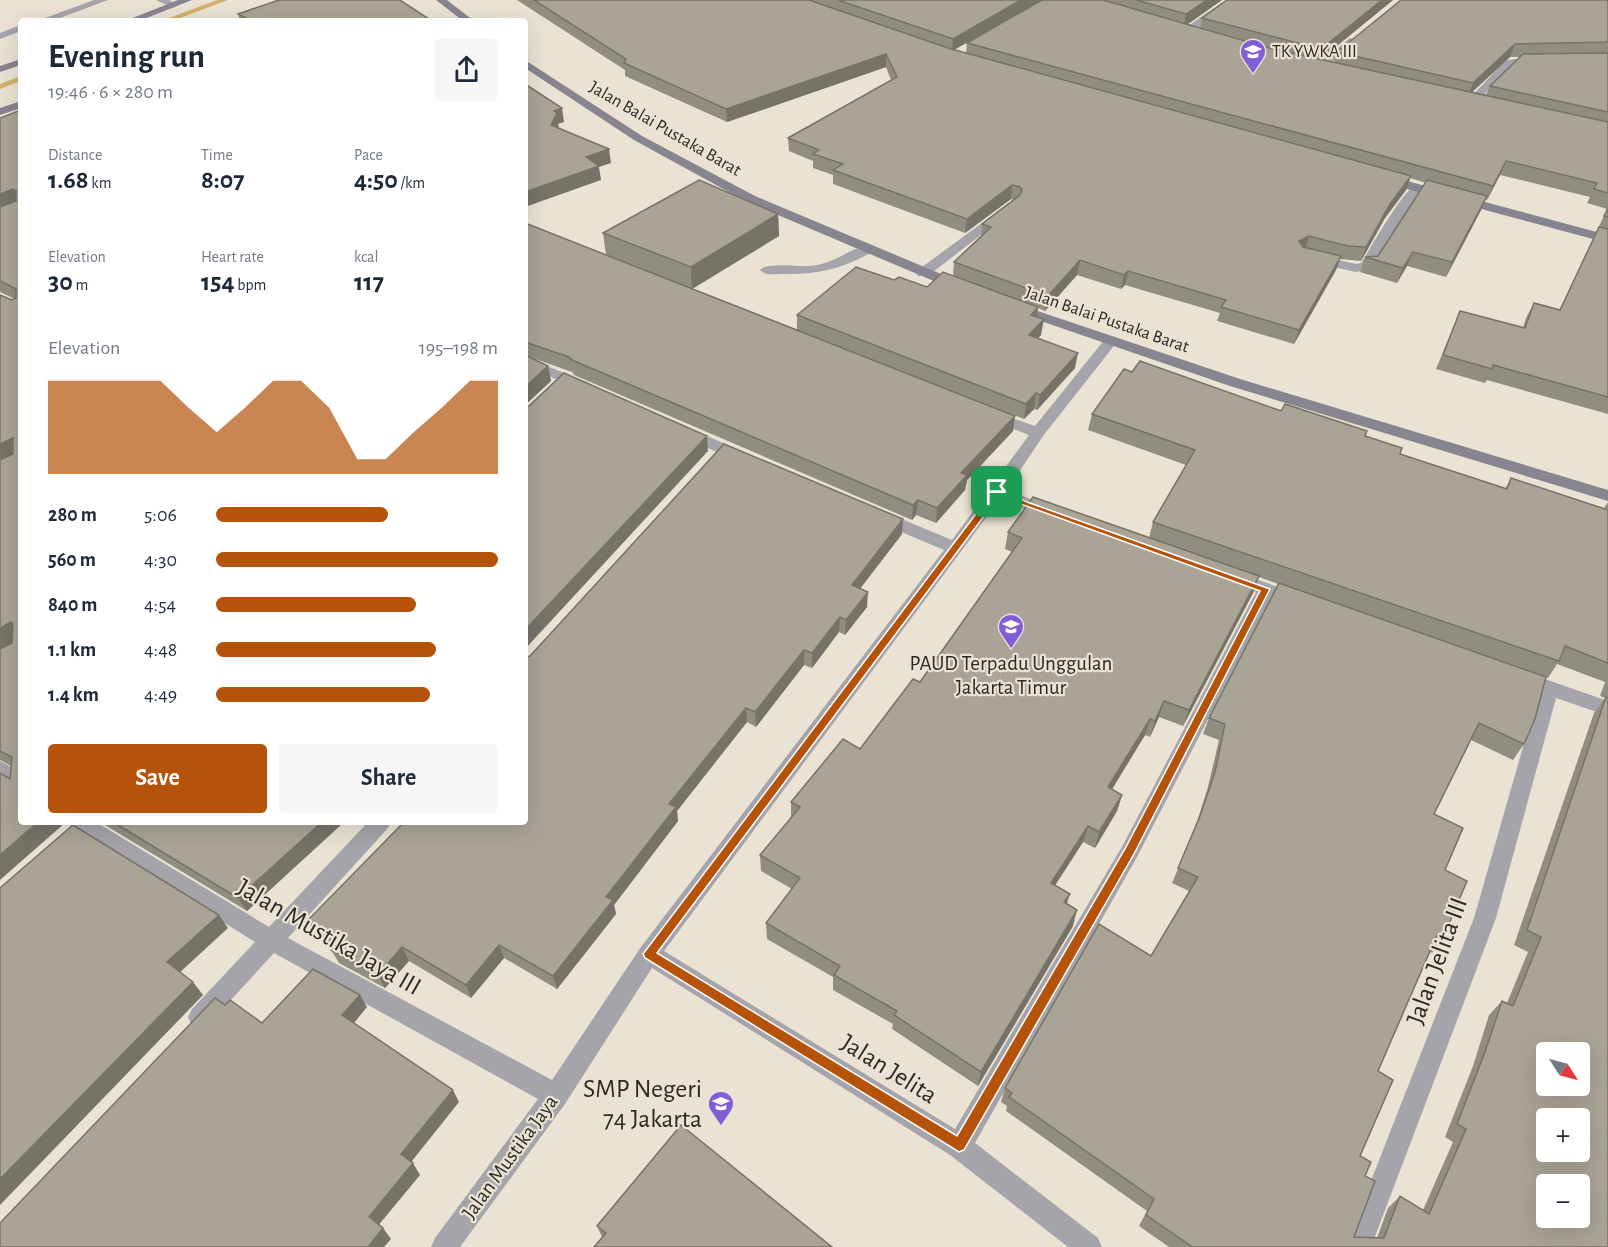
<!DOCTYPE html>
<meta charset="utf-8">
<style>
:root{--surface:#fff;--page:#f6f6f7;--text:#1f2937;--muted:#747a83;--accent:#b45309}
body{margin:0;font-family:"Alegreya Sans",sans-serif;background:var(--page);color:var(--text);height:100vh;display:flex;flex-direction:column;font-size:22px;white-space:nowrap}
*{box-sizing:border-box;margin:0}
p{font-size:20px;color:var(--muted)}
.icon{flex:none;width:33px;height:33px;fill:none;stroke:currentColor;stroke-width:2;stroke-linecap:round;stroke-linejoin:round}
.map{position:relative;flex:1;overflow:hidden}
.panel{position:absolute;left:18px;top:18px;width:510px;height:807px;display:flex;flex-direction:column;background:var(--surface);border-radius:6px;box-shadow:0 6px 24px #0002}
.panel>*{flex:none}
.needle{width:39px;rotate:126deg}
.fabs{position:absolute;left:1536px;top:1042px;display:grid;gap:12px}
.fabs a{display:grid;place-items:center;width:54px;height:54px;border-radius:6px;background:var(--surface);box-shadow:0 6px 24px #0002;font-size:30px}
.pin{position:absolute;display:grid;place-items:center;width:51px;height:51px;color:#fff;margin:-26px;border-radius:12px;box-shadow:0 3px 9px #0006}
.round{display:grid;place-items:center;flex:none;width:63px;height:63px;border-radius:6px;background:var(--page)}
.overview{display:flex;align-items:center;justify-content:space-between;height:102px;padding:0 30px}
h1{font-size:33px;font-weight:600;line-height:45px}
.figures{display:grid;grid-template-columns:repeat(3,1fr);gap:9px;height:102px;padding:6px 30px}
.figures div{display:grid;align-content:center}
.figures b{font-size:26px;font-weight:600}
.figures small{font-size:16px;font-weight:400}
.figures p{font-size:16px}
.chart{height:168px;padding:12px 30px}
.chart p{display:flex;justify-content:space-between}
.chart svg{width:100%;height:108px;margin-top:6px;fill:var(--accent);opacity:.7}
.button{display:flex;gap:12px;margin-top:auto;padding:12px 30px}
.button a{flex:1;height:69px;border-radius:6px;background:var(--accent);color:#fff;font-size:24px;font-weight:600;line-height:69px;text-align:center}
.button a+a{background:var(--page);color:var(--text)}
ul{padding:0 30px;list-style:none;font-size:20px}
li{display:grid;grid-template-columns:96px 72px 1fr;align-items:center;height:45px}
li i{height:15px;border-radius:8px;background:var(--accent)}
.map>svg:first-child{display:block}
</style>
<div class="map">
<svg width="1608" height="1247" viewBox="0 0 1608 1247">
<rect width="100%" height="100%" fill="#eae3d4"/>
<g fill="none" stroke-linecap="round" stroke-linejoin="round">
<g fill="#d0b16d" fill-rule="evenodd">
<polygon points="217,0 228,0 172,21 161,21"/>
<polygon points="21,76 21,81 0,89 0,84"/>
</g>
<g fill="#a5a4aa" fill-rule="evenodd">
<polygon points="94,0 108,0 52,21 37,21"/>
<polygon points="156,0 169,0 178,5 173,8"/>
<polygon points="21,25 21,31 0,39 0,33"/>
<path d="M1417 184 1423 188 1371 269 1356 272 1311 262 1309 259 1311 256 1316 255 1356 264 1361 263C1371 248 1403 189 1417 184Z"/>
<path d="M867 245 873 249 872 252C842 269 816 275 782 274 774 274 766 276 760 270 768 262 798 267 810 266 834 264 847 250 867 245Z"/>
</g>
<g fill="#a5a4aa" fill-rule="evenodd">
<polygon points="1226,0 1237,0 1190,34 1182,34 1182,30"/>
<polygon points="1350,38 1359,40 1324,69 1316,69 1316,65"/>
<polygon points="1541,57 1545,58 1545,62 1513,65 1476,103 1472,104 1467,101 1506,60"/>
<polygon points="1001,209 1007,213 1005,216 928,276 918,276 916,273 918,270"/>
<polygon points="1110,338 1117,342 1043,436 1007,490 1054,508 1056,512 1054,516 1042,516 1000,499 664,951 955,1129 1123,845 1256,592 1227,581 1224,577 1227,573 1239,573 1303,596 1306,600 1303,604 1297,606 1271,597 1137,857 975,1143 1098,1238 1102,1247 1068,1247 950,1155 652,968 565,1104 460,1247 431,1247 435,1238 538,1099 274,953 208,1025 200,1028 192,1025 188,1017 192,1009 255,942 72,828 69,822 96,822 269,927 368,822 391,822 388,828 288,938 552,1080 641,947 944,550 875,521 873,517 875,513 887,513 952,540 1029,435 987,419 984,416 987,413 997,413 1035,426 1105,339"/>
<polygon points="525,357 589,383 591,386 589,389 579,389 525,366"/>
<polygon points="686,427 749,454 751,458 749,462 737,462 681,435 678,432 681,429"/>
<polygon points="1522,671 1608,701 1608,716 1556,698 1496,918 1371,1247 1345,1247 1474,918 1539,691 1515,683 1513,678 1515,673"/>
<polygon points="0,761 21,772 21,791 0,779"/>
</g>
<g fill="#87858f" fill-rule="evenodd">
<polygon points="178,0 192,0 139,21 125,21"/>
<polygon points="436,0 447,0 474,21 463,21"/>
<polygon points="21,59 21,65 0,72 0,66"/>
<polygon points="525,60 642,136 755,196 965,284 967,287 960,291 955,290 747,202 634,140 525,68"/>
<polygon points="21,101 21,108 0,115 0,108"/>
<polygon points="1385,175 1608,235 1608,243 1381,182 1381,176"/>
<polygon points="1014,303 1240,379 1608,490 1608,501 1230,386 1009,310 1007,307"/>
</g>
</g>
<g fill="#928d81" fill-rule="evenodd">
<path d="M517 0H1041L954 50 966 53 967 43 1042 0H1222L1187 24 1200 28 1202 18 1227 0H1393L1321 59 1334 62 1337 52 1608 0V414L1487 380 1485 383 1436 369 1460 311 1523 328 1526 318 1534 303 1560 310 1607 209 1587 203 1590 197 1500 175 1487 200 1486 199 1481 210 1446 277 1407 266 1397 283 1360 272 1365 257 1378 256 1426 183 1410 178 1406 190 1385 218 1361 261 1340 259 1336 270 1294 344 1217 321 1220 313 1125 285 1121 289 1077 275 1045 311 1038 308 1037 317 1041 335 1038 338 1075 368 1037 410 1034 409 1024 419 800 332 1015 416 1013 431 967 480 965 490 936 523 916 515 912 520 574 375 572 372 530 357 548 366 551 381 525 405V223L606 255 603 233 778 214 779 236 692 289 797 330V315L894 280 927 287 953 276 954 262 981 237 982 224 1014 200 1011 199 965 233 833 184V175L813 168V161L789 151 788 138 891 80 886 67 727 122 625 76V70ZM1510 57H1520L1490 86 1486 95 1472 92Z"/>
<polygon points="238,14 432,21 240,21"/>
<polygon points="21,110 21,822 10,779 11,766 0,760 0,295 12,300 15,299 0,292 0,118"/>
<path d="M1132 372 1281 411 1365 436 1400 454 1505 489 1511 478 1604 508 1608 502V1247H1169L1139 1226 1147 1211 1006 1111 1007 1106 1001 1102 1005 1088 1151 956 1189 891 1172 883 1195 828 1208 787 1219 740 1203 734 1209 718 1278 584 1259 577 1253 593 1183 726 1159 717 1150 737 1145 735 1112 789 1122 795 1117 811 1095 848 1083 842 1055 885 1067 904 1073 926 978 1086 892 1029 893 1024 833 990V977L767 939 766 923 792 889 761 871 760 855 791 818V802L860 749 920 682 1012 552 1005 549 1008 532 1149 538 1153 522 1186 465 1088 430 1092 414ZM1557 664 1605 682 1600 696 1605 698 1594 713 1514 945 1528 952 1507 1003 1502 1001 1489 1015 1473 1066 1445 1137 1453 1142 1423 1210 1400 1196 1388 1208 1377 1238 1354 1237 1365 1176 1360 1156 1378 1071 1430 952 1432 953 1443 938 1445 870 1434 814 1471 740 1513 760 1524 744 1522 669 1548 678Z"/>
<polygon points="902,534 860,589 867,607 845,635 839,632 812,668 804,665 756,727 747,722 677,811 678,821 614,905 616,914 557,989 504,958 471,998 409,961 385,988 339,963 331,950 334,947 315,935 307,921 525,822 530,656"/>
<polygon points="100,822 344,822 247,911"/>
<polygon points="597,1226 832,1247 602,1237"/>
</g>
<g fill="#777369">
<polygon points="1021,0 1041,0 952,51 953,39"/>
<polygon points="1207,0 1222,0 1184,27 1186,14"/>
<polygon points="1382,0 1393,0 1317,62 1321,49"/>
<polygon points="1515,44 1510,57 1468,96 1473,83"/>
<polygon points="886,54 886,67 727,122 726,109"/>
<polygon points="562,108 564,122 558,124 559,126 553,138 551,125 554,111"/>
<polygon points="609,149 611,163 599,167 601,180 525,207 525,192 586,157"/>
<polygon points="1506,161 1500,175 1487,200 1493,186"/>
<polygon points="1411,176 1406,190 1385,218 1361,261 1366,247 1390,204"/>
<polygon points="1012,185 1011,199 965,233 967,219"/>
<polygon points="13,189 20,203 0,211 0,194"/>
<polygon points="1487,196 1481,210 1446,277 1452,262"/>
<polygon points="778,214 779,236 692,289 691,267"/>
<polygon points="1309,236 1305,250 1299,241"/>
<polygon points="1413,252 1407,266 1397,283 1403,268"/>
<polygon points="1341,256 1336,270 1294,344 1299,330"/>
<polygon points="1080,260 1077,275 1045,311 1048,296"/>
<polygon points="1128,271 1125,285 1121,289 1124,275"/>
<polygon points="1038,307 1036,322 1031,315"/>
<polygon points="1044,319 1041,335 1027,350 1029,335"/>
<polygon points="1078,353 1075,368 1037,410 1040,395"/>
<polygon points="548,366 551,381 525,405 525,387"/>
<polygon points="1036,393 1034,409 1024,419 1026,404"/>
<polygon points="1015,416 1013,431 967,480 965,490 936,523 937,508 961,473"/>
<polygon points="707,436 708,451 525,649 525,630"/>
<polygon points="13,438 21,452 0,463 0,444"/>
<polygon points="918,500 916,515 912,520 913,505"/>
<polygon points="903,519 902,534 851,600 852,585"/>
<polygon points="1259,576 1253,593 1183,726 1189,710"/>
<polygon points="868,592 867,607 845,635 846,620"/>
<polygon points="840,617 839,632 812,668 812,653"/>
<polygon points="11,622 21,637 0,649 0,628"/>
<polygon points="804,650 804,665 756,727 755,712"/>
<polygon points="1164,701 1159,717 1150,737 1155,721"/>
<polygon points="746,708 747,722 677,811 678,821 614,905 616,914 557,989 553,976 606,897 669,804"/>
<polygon points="1150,719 1145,735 1103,804 1108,787"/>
<polygon points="1122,795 1117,811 1095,848 1099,832"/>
<polygon points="38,822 66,822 0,880 0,855"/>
<polygon points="322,822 344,822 247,911 238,898"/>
<polygon points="1088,826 1083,842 1047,898 1051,883"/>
<polygon points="1070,894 1065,909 1064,902"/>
<polygon points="1077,910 1073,926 978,1086 981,1072"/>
<polygon points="219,915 228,928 177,975 167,962"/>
<polygon points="499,945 504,958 471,998 466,985"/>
<polygon points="402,947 409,961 385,988 378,975"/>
<polygon points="193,982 203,995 0,1205 0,1179"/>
<polygon points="360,995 367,1007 350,1028 342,1015"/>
<polygon points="453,1090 459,1102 408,1166 401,1154"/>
<polygon points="413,1163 420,1175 377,1227 369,1217"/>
<polygon points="383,1228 391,1239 384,1247 368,1247"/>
</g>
<g fill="#aaa496" stroke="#777369" stroke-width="1.5" fill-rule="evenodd">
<polygon points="279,0 400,0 432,21 244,21 248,19 238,14"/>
<polygon points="534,0 809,0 948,48 1411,176 1390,204 1366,247 1348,246 1309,236 1299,241 1303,247 1341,256 1299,330 1221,307 1226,300 1128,271 1124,275 1080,260 1048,296 954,262 991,227 982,224 1020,195 1022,190 1020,187 1012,185 967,219 833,170 843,164 813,154 819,150 788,138 897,77 886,54 726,109 624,63 626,59"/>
<polygon points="838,0 1021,0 953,39"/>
<polygon points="1042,0 1103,0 1273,49 1608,122 1608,193 1594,189 1597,183 1506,161 1493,186 967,43"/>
<polygon points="1136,0 1207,0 1186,14"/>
<polygon points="1227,0 1382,0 1321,49 1202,18"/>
<polygon points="1401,0 1608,0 1608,42 1515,44 1473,83 1337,52"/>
<polygon points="1608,53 1608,112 1490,86 1523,54"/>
<polygon points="525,84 562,108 554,111 557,113 551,125 609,149 586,157 599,166 525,192"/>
<polygon points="21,110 21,822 38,822 0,855 0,773 10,779 12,757 0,751 0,649 12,643 13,624 11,622 0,628 0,460 13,454 13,438 0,444 0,295 12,300 16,298 16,289 0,281 0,207 16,201 16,191 13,189 0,194 0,118"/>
<polygon points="699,180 778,214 691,267 603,233"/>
<polygon points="1427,180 1487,196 1452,262 1413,252 1403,268 1365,257 1378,256"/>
<polygon points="1608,208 1608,217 1604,216"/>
<polygon points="525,223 1015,416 961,473 967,475 937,508 918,500 913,505 572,360 569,357 525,342"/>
<polygon points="1599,227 1608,229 1608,397 1493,365 1492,369 1443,355 1460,311 1525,328 1534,303 1560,310"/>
<polygon points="856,267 894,280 899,277 927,287 943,272 1038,307 1031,315 1044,319 1029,335 1078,353 1040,395 1036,393 1026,404 797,315"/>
<polygon points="525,355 548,366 525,387"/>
<polygon points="1140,361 1281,411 1285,404 1367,431 1365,436 1402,448 1400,454 1507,489 1511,478 1608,510 1608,663 1565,646 1559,661 1153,522 1195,450 1092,414 1124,369 1132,372"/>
<polygon points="564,373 707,436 525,630 525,407 529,406"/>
<polygon points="724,444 903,519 852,585 868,592 846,620 840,617 812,653 804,650 755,712 746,708 669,804 676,807 606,897 613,900 553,976 499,945 466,985 402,947 378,975 331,950 339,941 307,921 404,822 525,822 525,657 530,656"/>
<polygon points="1033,497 1259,576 1189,710 1164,701 1155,721 1150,719 1108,787 1122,795 1099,832 1088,826 1051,883 1070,894 1064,902 1077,910 981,1072 894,1015 897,1011 834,975 840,966 766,923 800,878 760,855 800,807 791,802 843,739 860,749 913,679 920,682 1022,538 1008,532"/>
<path d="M1279 583 1546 677 1535 719 1524 744 1479 723 1434 814 1463 828 1445 870 1467 881 1443 938 1437 935 1378 1071 1393 1080 1360 1156 1371 1162 1365 1176 1375 1181 1354 1237 1384 1238 1400 1196 1429 1214 1466 1129 1457 1124 1485 1052 1502 1001 1513 1006 1541 937 1527 930 1606 697 1608 698V1247H1193L1146 1215 1154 1199 1009 1097 1012 1093 1005 1088 1099 924 1151 956 1198 877 1178 868 1200 816 1215 772 1225 724 1209 718ZM1546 1053H1580V1086H1546ZM1546 1119H1580V1152H1546ZM1546 1185H1580V1218H1546Z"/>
<polygon points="113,822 322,822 238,898"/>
<polygon points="73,825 219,915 167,962 193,982 0,1179 0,888"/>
<polygon points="313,969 360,995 342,1015 453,1090 401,1154 413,1163 369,1217 383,1228 368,1247 0,1247 0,1223 215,998 225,1005 230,1000 262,1023"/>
<polygon points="681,1125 832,1247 594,1247 606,1233 597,1226"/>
</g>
<path fill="#b45309" stroke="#fff" stroke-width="1.5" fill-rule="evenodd" d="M994 490H1000L1027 502 1270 589 1134 854 964 1150 959 1152 645 958 643 954ZM999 496 1260 591 1126 847 957 1136 657 953Z"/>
<defs>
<symbol id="school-pin" viewBox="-11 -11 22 30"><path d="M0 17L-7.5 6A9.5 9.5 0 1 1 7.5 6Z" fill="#825dd8" stroke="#eae3d4"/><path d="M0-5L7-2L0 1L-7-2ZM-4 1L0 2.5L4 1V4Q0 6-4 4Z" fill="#fff"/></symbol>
</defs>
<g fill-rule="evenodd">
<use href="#school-pin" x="1238" y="37" width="30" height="40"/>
<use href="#school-pin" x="996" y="612" width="30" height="40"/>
<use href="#school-pin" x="706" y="1089" width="30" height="40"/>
</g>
<g text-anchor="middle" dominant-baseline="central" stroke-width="4.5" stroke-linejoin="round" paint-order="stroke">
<g font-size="18" fill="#2c2924" stroke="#eae3d4" text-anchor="start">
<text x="1272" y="52">TK YWKA III</text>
</g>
<g font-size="18" fill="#2c2924" stroke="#eae3d4">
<text transform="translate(665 129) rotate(30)">Jalan Balai Pustaka Barat</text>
<text transform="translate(1107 320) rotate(19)">Jalan Balai Pustaka Barat</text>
</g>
<g font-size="21" fill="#2c2924" stroke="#eae3d4">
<text x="1011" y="663">PAUD Terpadu Unggulan<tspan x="1011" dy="24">Jakarta Timur</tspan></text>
</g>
<g font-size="21" fill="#2c2924" stroke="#eae3d4">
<text transform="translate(510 1157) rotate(-54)">Jalan Mustika Jaya</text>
</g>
<g font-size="26" fill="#2c2924" stroke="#eae3d4">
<text transform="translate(329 937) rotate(30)">Jalan Mustika Jaya III</text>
<text transform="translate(1437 961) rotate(-70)">Jalan Jelita III</text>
<text transform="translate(889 1069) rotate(32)">Jalan Jelita</text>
</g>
<g font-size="26" fill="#2c2924" stroke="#eae3d4" text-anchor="end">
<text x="702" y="1089">SMP Negeri<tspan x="702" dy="30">74 Jakarta</tspan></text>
</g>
</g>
</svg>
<div class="fabs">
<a><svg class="needle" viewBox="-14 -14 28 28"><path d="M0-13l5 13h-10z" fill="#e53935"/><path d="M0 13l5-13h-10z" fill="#747a83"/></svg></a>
<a>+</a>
<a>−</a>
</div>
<div class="pin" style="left:997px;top:492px;background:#1e9e55"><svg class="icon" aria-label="arrive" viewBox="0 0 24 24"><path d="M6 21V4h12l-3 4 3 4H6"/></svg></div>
<section class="panel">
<div class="overview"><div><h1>Evening run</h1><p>19:46 · 6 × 280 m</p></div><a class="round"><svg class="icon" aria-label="share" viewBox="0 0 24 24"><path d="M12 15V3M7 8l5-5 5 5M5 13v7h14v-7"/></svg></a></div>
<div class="figures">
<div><p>Distance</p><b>1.68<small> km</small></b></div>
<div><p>Time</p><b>8:07</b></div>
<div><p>Pace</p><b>4:50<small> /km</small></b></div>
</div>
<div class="figures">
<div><p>Elevation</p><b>30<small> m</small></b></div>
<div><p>Heart rate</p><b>154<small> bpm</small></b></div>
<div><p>kcal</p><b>117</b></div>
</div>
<div class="chart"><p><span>Elevation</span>195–198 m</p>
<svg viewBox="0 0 160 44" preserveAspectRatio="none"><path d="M0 44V6L10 6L20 6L30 6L40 6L50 17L60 27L70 17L80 6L90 6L100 17L110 38L120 38L130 27L140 17L150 6L160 6V44z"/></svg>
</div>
<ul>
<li><b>280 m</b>5:06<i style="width:61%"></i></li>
<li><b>560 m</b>4:30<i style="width:100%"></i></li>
<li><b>840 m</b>4:54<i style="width:71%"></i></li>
<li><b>1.1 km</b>4:48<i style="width:78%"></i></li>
<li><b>1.4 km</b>4:49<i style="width:76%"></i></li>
</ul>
<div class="button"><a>Save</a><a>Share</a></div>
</section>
</div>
